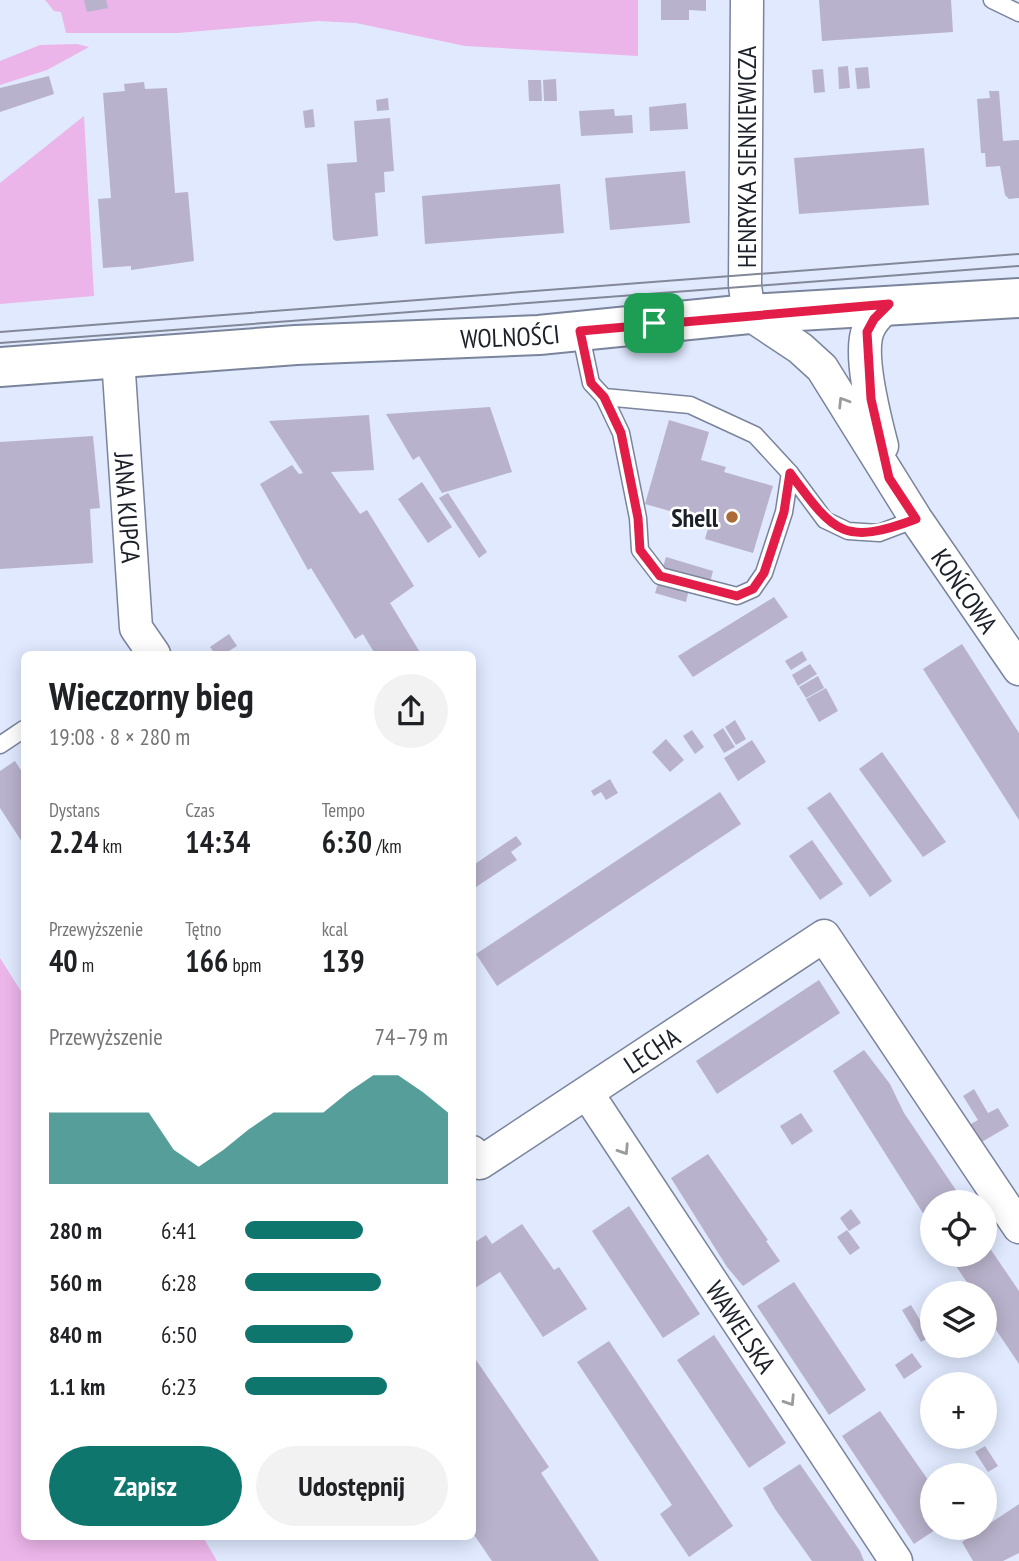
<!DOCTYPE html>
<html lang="pl">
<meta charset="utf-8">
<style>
:root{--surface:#fff;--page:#f2f2f2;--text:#202124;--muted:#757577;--accent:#0f766e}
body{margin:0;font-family:"PT Sans Narrow",sans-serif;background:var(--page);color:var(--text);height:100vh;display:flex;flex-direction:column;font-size:26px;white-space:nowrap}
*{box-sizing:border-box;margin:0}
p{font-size:23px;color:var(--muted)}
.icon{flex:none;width:38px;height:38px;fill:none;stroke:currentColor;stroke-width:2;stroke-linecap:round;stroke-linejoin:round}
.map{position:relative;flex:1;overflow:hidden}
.sheet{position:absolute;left:21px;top:651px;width:455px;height:889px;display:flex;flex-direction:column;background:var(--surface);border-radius:10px;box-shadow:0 4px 18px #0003}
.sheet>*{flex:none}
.buttons{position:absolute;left:920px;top:1190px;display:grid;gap:14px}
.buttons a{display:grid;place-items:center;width:77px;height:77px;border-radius:50%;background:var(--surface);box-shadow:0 4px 18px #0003;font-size:35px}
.pin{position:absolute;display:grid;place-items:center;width:60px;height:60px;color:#fff;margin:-30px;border-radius:14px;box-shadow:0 4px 10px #0006}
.round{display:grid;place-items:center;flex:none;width:74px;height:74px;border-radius:37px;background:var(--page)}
.overview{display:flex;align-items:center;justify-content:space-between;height:119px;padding:0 28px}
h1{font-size:38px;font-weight:600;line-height:52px}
.figures{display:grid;grid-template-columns:repeat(3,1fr);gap:10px;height:119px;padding:7px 28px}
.figures div{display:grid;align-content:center}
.figures b{font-size:30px;font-weight:600}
.figures small{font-size:19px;font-weight:400}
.figures p{font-size:19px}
.chart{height:196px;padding:14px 28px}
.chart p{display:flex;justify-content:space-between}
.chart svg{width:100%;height:126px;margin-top:7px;fill:var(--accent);opacity:.7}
.action{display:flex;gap:14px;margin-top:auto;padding:14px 28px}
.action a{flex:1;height:80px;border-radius:42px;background:var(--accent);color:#fff;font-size:28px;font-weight:600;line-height:80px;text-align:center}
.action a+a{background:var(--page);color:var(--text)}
ul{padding:0 28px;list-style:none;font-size:23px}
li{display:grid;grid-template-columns:112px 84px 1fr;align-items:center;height:52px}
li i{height:18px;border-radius:9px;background:var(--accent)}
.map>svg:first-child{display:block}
</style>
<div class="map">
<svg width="1019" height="1561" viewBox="0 0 1019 1561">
<rect width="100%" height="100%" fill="#e0e9fe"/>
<g fill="#ebb5e9">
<polygon points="45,0 638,0 638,56 465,46 356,23 318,21 178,33 66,33 61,12 54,11"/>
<polygon points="77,44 89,47 47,70 0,85 0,61 40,45"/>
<polygon points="84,116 94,296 0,304 0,183"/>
<polygon points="0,958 24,996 24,1536 203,1537 217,1561 0,1561"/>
</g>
<g fill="#b9b2cc">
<polygon points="84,0 106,0 108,8 87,12"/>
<polygon points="661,0 706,0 706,11 689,10 689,20 661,20"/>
<polygon points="819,0 951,0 953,32 822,41"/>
<polygon points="848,66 850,88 839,89 838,67"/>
<polygon points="868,67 870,88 857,89 855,68"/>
<polygon points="823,69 825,92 814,93 812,70"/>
<polygon points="49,76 54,94 0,112 0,88"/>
<polygon points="556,79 557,101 544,101 543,80"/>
<polygon points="528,80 541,80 542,101 529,101"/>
<polygon points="144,82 145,89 167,88 175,193 188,192 194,261 131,270 131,266 103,268 98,199 111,198 103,93 125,91 124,84"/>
<polygon points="989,91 999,91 1003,141 1019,140 1019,198 1009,199 1005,195 1000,166 986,167 985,153 981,153 977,99 990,98"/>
<polygon points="388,98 389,110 377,111 376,100"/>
<polygon points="686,103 688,129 650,131 649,107"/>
<polygon points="313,109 315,127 305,128 303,111"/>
<polygon points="614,109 615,116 632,115 633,133 581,136 579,111"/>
<polygon points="390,118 394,171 384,172 385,192 375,193 378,236 336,241 333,239 327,164 357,162 354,121"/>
<polygon points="924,148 929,205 799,214 794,158"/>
<polygon points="685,171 690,223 610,230 605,178"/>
<polygon points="560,184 564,233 425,244 422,196"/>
<polygon points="490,407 512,472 442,493 419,456 413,460 386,414"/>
<polygon points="369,415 374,470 331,472 360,514 367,510 414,586 390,603 421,654 375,654 363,634 355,639 311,568 308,570 260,484 292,465 299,474 303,473 269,421"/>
<polygon points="669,420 709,432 701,460 726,467 724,472 773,486 753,553 705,539 711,518 686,510 684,515 645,504"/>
<polygon points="93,436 100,508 90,509 93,563 0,569 0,442"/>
<polygon points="422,482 452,527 428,543 398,499"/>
<polygon points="448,493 487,552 479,558 439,498"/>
<polygon points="666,557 713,571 707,594 689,589 686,602 655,593"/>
<polygon points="774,597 788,617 693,677 678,656"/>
<polygon points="229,634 237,646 224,654 215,654 210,647"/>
<polygon points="962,644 1019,733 1019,820 923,669"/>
<polygon points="802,651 807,660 791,670 785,661"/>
<polygon points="810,664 817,674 798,686 792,675"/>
<polygon points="818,676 824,688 806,698 799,687"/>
<polygon points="826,688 838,711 819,722 806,699"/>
<polygon points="735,720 746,739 736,745 725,727"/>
<polygon points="723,728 735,747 724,753 713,735"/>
<polygon points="692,730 704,747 695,754 683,736"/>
<polygon points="666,739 684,760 670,772 652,752"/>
<polygon points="752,740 766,762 738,781 724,758"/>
<polygon points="882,752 946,842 923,857 859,769"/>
<polygon points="15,761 24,775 24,845 0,808 0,771"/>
<polygon points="610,779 618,793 606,800 601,792 594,796 591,791"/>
<polygon points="720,792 741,824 497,986 476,954"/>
<polygon points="830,792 892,881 870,897 807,808"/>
<polygon points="516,836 522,844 511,852 517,860 476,887 472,882 472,866"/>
<polygon points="812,840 843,884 820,900 789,856"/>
<polygon points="819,980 840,1013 717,1094 696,1061"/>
<polygon points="864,1050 890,1084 904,1113 964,1202 933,1202 933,1229 833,1071"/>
<polygon points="974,1089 988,1113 998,1108 1009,1126 980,1143 969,1125 978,1120 963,1096"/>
<polygon points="801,1113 813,1131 792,1145 780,1126"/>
<polygon points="708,1154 768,1240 766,1241 780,1261 743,1286 727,1267 671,1178"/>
<polygon points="629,1206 700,1314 663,1338 592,1231"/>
<polygon points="851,1209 861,1223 849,1231 840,1218"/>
<polygon points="522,1224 554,1270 559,1267 587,1309 543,1337 500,1272 472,1290 472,1244 486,1235 492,1244"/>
<polygon points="847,1230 860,1248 850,1255 837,1237"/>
<polygon points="985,1241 1019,1291 1019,1364 988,1318 985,1293 974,1293 950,1257 985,1255"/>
<polygon points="794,1282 866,1390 829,1415 757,1306"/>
<polygon points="911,1305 930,1337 921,1342 902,1310"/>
<polygon points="714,1335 786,1443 749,1468 677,1360"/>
<polygon points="609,1341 733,1526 689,1557 660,1514 672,1505 577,1362"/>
<polygon points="912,1353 922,1367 904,1379 895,1365"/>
<polygon points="472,1354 549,1467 541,1473 599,1561 492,1561 472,1532"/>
<polygon points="880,1411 933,1487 933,1528 938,1528 914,1544 842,1436"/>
<polygon points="985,1446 998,1466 988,1472 975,1452"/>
<polygon points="800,1464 860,1551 864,1561 812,1561 775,1509 763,1488"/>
<polygon points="1019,1504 1019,1553 1003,1561 973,1561 962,1542"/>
</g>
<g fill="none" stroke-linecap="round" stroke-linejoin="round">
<defs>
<g id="service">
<polyline points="992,0 1019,13"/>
<polyline points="580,331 591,383 604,397 690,405 755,435 790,473 825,520 848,531 879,533 916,519"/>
<polyline points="604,397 621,433 638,518 640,550 660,576 737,596 753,589 764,573 784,512 790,473"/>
<polyline points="0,745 24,729"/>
</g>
<g id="minor">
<path id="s1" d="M747 0 745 286 749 314 800 348 822 368 916 519 1019 669"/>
<path id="s2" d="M118 358 136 628 154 654"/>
<path d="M882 446C875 419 858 356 868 330 872 319 881 312 889 304"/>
<path id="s3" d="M587 1093 896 1561"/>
<path id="s4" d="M472 1152 480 1163 824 936 1019 1227"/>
</g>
<g id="tertiary">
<path id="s5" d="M0 367 296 345 539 335 749 314 1019 298"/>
</g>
</defs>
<use href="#service" stroke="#7a849b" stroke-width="19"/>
<use href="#minor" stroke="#7a849b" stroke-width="35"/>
<use href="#tertiary" stroke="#7a849b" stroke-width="42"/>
<use href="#service" stroke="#fff" stroke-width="16"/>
<use href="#minor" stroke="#fff" stroke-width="32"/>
<use href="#tertiary" stroke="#fff" stroke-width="38"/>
<g stroke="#828898" stroke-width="2">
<polyline points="0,332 1019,254"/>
<polyline points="0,343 1019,266"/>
</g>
</g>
<defs><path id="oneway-chevron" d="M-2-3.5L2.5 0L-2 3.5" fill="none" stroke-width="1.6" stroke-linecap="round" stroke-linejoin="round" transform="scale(1.75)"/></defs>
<g stroke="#999b9f">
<use href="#oneway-chevron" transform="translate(843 402) rotate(-122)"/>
<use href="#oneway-chevron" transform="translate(624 1150) rotate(57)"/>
<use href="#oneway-chevron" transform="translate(790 1401) rotate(57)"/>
</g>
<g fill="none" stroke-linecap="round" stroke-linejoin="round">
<defs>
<path id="route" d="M889 304 874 319 867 332 871 399 889 478 916 519C842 547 833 531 790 473L784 512 764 573 753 589 737 596 660 576 640 550 638 518 621 433 604 397 591 383 580 331Z"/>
</defs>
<use href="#route" stroke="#fff" stroke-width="14"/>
<use href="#route" stroke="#e11d48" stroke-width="9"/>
</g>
<circle fill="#ac6b35" stroke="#fff" stroke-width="2.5" cx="732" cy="517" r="7"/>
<g text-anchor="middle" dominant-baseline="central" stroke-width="5" stroke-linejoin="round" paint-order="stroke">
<g font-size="26" fill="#1c2029" stroke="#fff">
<text transform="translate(746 157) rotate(-90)">HENRYKA SIENKIEWICZA</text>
<text stroke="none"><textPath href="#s5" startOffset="511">WOLNOŚCI</textPath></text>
<text stroke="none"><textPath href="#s2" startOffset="150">JANA KUPCA</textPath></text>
<text stroke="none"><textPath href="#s1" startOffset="670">KOŃCOWA</textPath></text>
<text stroke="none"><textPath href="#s4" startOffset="219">LECHA</textPath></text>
<text stroke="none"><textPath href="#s3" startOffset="280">WAWELSKA</textPath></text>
</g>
<g font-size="26" font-weight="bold" fill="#1c2029" stroke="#fff" text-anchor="end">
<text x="718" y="517">Shell</text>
</g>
</g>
</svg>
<div class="buttons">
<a><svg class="icon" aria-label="locate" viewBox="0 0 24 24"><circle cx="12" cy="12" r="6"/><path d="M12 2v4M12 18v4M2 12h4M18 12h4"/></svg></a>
<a><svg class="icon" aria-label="layers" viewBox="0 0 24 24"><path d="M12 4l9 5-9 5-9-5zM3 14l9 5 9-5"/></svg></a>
<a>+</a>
<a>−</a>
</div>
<div class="pin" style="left:654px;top:323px;background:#1e9e55"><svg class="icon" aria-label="arrive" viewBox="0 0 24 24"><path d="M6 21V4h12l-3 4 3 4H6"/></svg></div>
<section class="sheet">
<div class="overview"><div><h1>Wieczorny bieg</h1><p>19:08 · 8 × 280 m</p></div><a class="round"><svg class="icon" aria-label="share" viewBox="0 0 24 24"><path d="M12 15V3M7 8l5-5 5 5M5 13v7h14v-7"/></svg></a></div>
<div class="figures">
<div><p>Dystans</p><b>2.24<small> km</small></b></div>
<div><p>Czas</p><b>14:34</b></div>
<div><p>Tempo</p><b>6:30<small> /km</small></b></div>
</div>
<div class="figures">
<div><p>Przewyższenie</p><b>40<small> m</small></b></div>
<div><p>Tętno</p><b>166<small> bpm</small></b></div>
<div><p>kcal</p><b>139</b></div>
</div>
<div class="chart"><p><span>Przewyższenie</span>74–79 m</p>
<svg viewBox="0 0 160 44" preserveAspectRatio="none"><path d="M0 44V19L10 19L20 19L30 19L40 19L50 32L60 38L70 32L80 25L90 19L100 19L110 19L120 12L130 6L140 6L150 12L160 19V44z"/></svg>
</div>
<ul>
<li><b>280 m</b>6:41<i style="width:58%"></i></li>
<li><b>560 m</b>6:28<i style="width:67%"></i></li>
<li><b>840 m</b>6:50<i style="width:53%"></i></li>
<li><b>1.1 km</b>6:23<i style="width:70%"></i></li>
</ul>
<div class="action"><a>Zapisz</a><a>Udostępnij</a></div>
</section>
</div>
